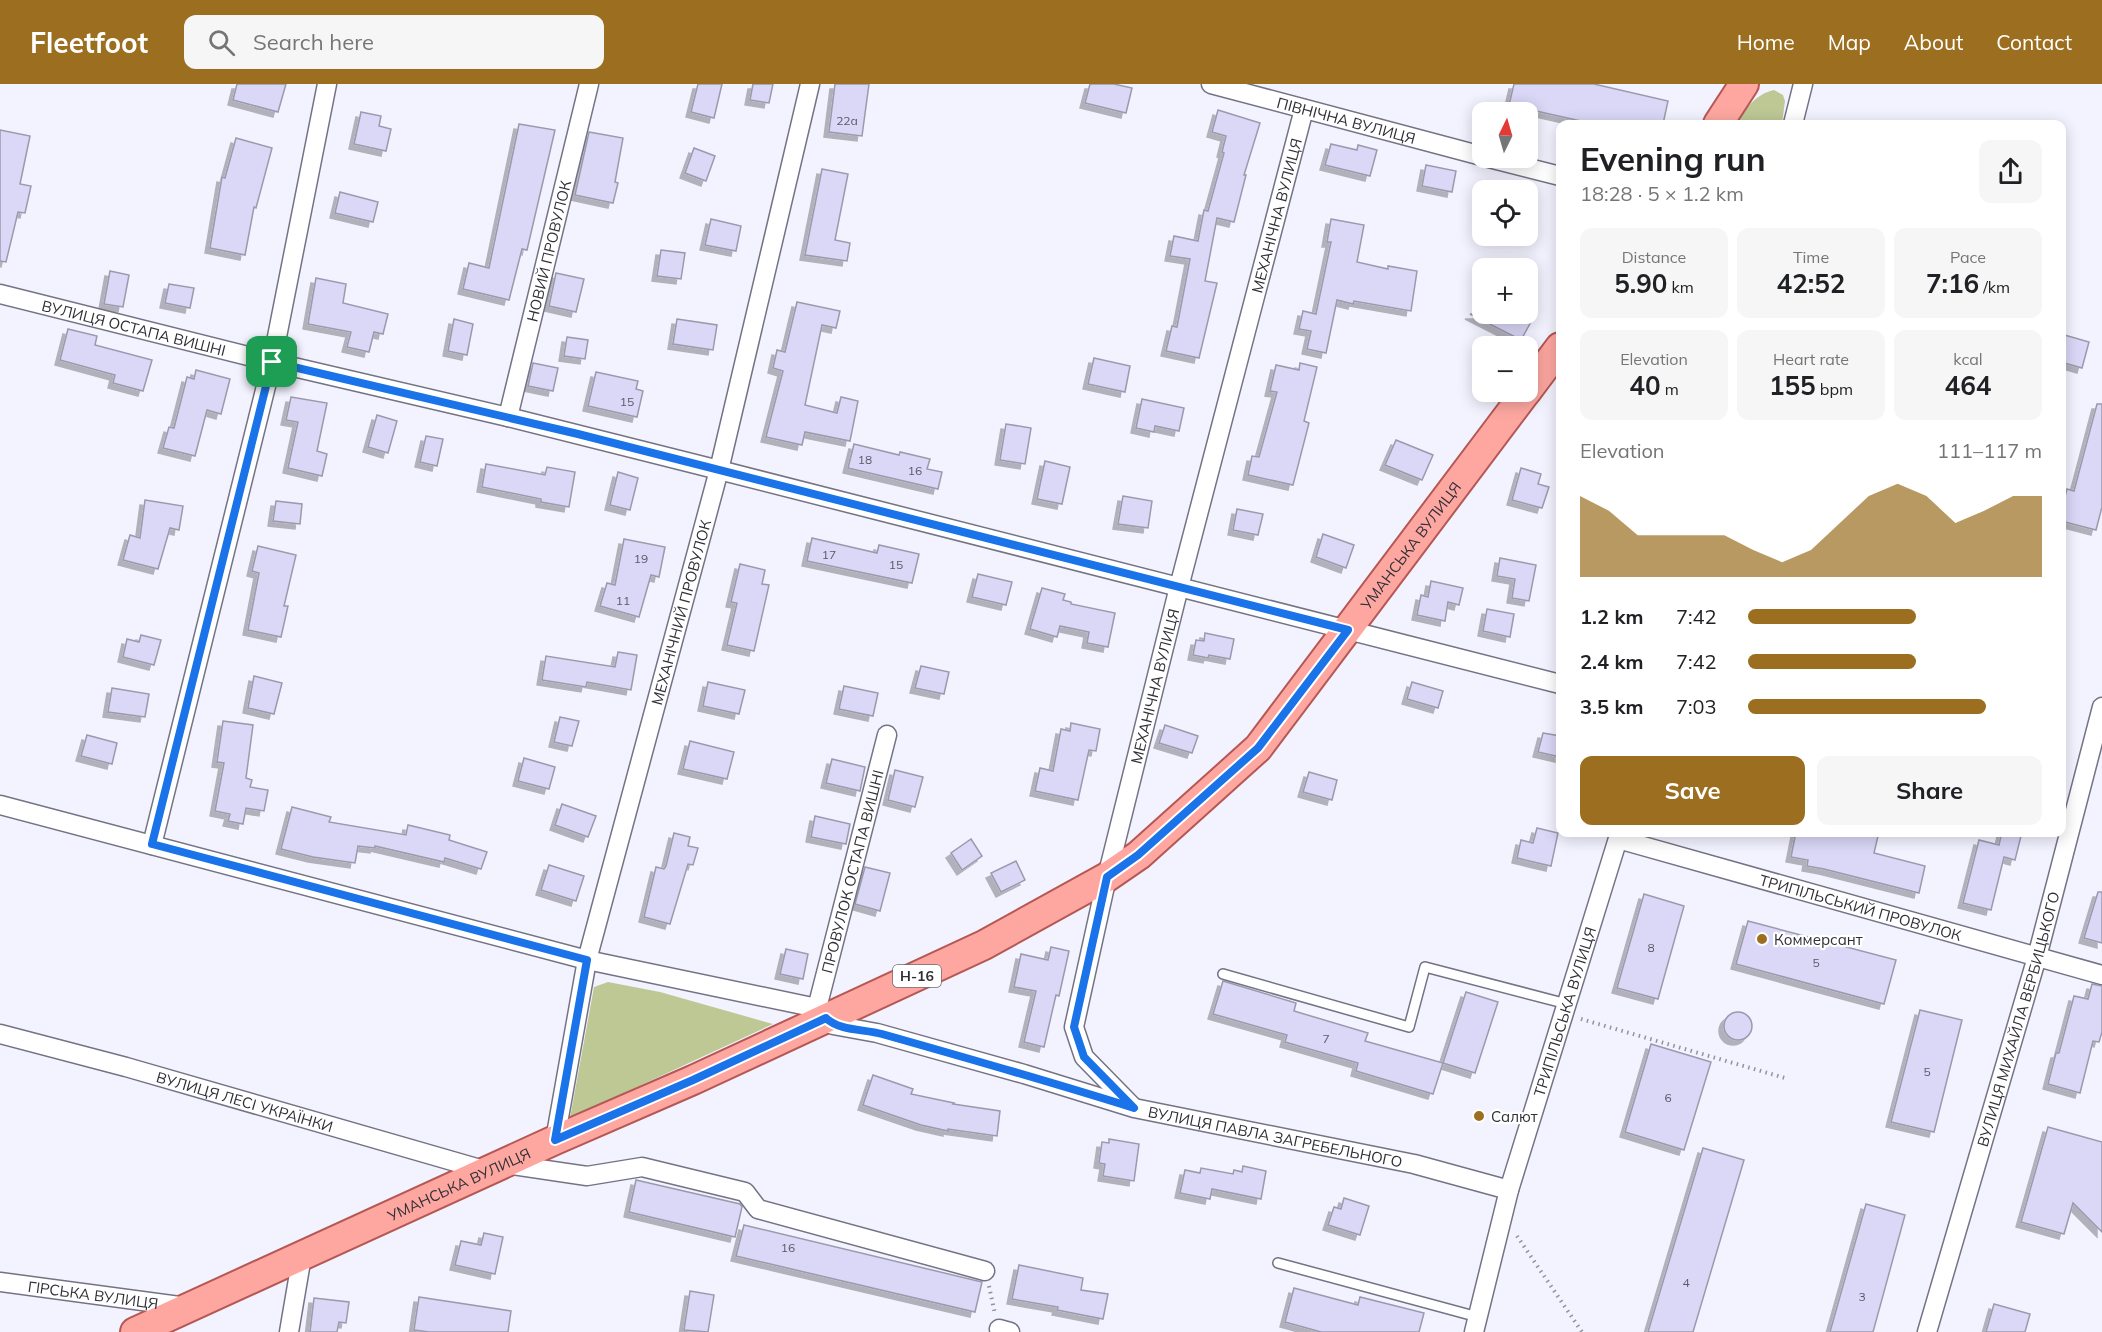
<!DOCTYPE html>
<meta charset="utf-8">
<style>
:root{--surface:#fff;--page:#f6f6f6;--text:#202124;--muted:#757577;--accent:#9c6f20}
body{margin:0;font-family:Mulish,sans-serif;background:var(--page);color:var(--text);height:100vh;display:flex;flex-direction:column;font-size:22px;white-space:nowrap}
*{box-sizing:border-box;margin:0}
p{font-size:20px;color:var(--muted)}
.icon{flex:none;width:33px;height:33px;fill:none;stroke:currentColor;stroke-width:2;stroke-linecap:round;stroke-linejoin:round}
.map{position:relative;flex:1;overflow:hidden}
.sheet{position:absolute;left:1556px;top:36px;width:510px;height:717px;display:flex;flex-direction:column;background:var(--surface);border-radius:12px;box-shadow:0 3px 15px #0003}
.sheet>*{flex:none}
.needle{width:39px;rotate:5deg}
.controls{position:absolute;left:1472px;top:18px;display:grid;gap:12px}
.controls a{display:grid;place-items:center;width:66px;height:66px;border-radius:12px;background:var(--surface);box-shadow:0 3px 15px #0003;font-size:30px}
.pin{position:absolute;display:grid;place-items:center;width:51px;height:51px;color:#fff;margin:-26px;border-radius:12px;box-shadow:0 3px 9px #0006}
.round{display:grid;place-items:center;flex:none;width:63px;height:63px;border-radius:12px;background:var(--page)}
.overview{display:flex;align-items:center;justify-content:space-between;height:102px;padding:0 24px}
h1{font-size:33px;font-weight:700;line-height:45px}
.metrics{display:grid;grid-template-columns:repeat(3,1fr);gap:9px;height:102px;padding:6px 24px}
.metrics div{display:grid;align-content:center;border-radius:12px;background:var(--page);text-align:center}
.metrics b{font-size:26px;font-weight:700}
.metrics small{font-size:16px;font-weight:400}
.metrics p{font-size:16px}
.chart{height:168px;padding:12px 24px}
.chart p{display:flex;justify-content:space-between}
.chart svg{width:100%;height:108px;margin-top:6px;fill:var(--accent);opacity:.7}
.button{display:flex;gap:12px;margin-top:auto;padding:12px 24px}
.button a{flex:1;height:69px;border-radius:12px;background:var(--accent);color:#fff;font-size:24px;font-weight:700;line-height:69px;text-align:center}
.button a+a{background:var(--page);color:var(--text)}
ul{padding:0 24px;list-style:none;font-size:20px}
li{display:grid;grid-template-columns:96px 72px 1fr;align-items:center;height:45px}
li i{height:15px;border-radius:8px;background:var(--accent)}
header{display:flex;align-items:center;gap:36px;box-sizing:border-box;height:84px;padding:0 30px;background:var(--accent);color:#fff}
header strong{font-size:28px}
nav{display:flex;gap:33px;margin-inline-start:auto;font-size:21px}
.search{width:420px;height:54px;background:var(--page);display:flex;align-items:center;gap:15px;box-sizing:border-box;padding:0 21px;border-radius:12px;color:var(--muted);font-size:22px}
.map>svg:first-child{display:block}
</style>
<header>
<strong>Fleetfoot</strong>
<div class="search"><svg class="icon" aria-label="search" viewBox="0 0 24 24"><circle cx="10" cy="10" r="6"/><path d="M15 15l6 6"/></svg>Search here</div>
<nav><a>Home</a><a>Map</a><a>About</a><a>Contact</a></nav>
</header>
<div class="map">
<svg width="2102" height="1248" viewBox="0 0 2102 1248">
<defs>
<filter id="shadow"><feDropShadow dx="-5" dy="5" stdDeviation="0" flood-color="#0004"/></filter>
</defs>
<rect width="100%" height="100%" fill="#f3f2ff"/>
<g fill="#bec895">
<path d="M1774 6 1783 11 1785 17 1782 40H1735C1747 24 1754 11 1774 6Z"/>
<polygon points="608,898 660,908 773,940 570,1034 594,903"/>
</g>
<g fill="#dad7f7" stroke="#9b9aad" stroke-width="1.5" filter="url(#shadow)">
<polygon points="237,0 286,0 278,28 233,16"/>
<polygon points="698,0 722,0 714,34 691,28"/>
<polygon points="753,0 773,0 769,19 750,16"/>
<polygon points="835,0 869,0 862,52 829,48"/>
<polygon points="1090,0 1114,0 1132,4 1126,29 1085,19"/>
<polygon points="1514,0 1594,0 1668,17 1663,40 1594,40 1509,21"/>
<polygon points="1218,26 1260,39 1244,91 1246,91 1234,138 1217,134 1205,197 1217,199 1199,274 1166,267 1172,242 1177,243 1190,175 1170,172 1174,152 1198,157 1204,126 1208,127 1224,69 1222,68 1226,52 1212,48"/>
<polygon points="361,28 381,32 379,42 391,45 386,67 354,60"/>
<polygon points="519,40 555,46 527,166 522,165 509,216 463,205 469,179 489,184"/>
<polygon points="0,46 30,52 20,100 31,102 25,129 18,128 6,178 0,177"/>
<polygon points="589,48 623,54 615,98 618,99 613,119 575,111"/>
<polygon points="236,54 272,64 256,124 254,123 245,171 210,164 222,93 225,94"/>
<polygon points="1331,60 1357,66 1358,61 1377,66 1370,92 1325,81"/>
<polygon points="694,64 715,72 706,97 685,89"/>
<polygon points="1426,81 1456,87 1452,108 1422,102"/>
<polygon points="822,85 848,90 835,156 850,159 847,177 805,171"/>
<polygon points="340,108 378,118 373,138 335,129"/>
<polygon points="711,135 741,142 736,167 705,161"/>
<polygon points="1331,135 1364,141 1357,178 1388,185 1388,182 1417,187 1411,227 1354,217 1353,220 1337,216 1326,269 1307,265 1311,247 1299,245 1303,227 1316,230 1331,158 1327,158"/>
<polygon points="661,166 685,169 681,195 657,192"/>
<polygon points="110,187 129,191 123,223 104,220"/>
<polygon points="556,189 584,195 576,228 549,222"/>
<polygon points="316,194 346,200 343,219 388,230 383,250 374,248 369,268 347,263 351,248 308,240"/>
<polygon points="169,200 194,204 190,224 165,219"/>
<polygon points="797,218 840,227 836,244 822,241 805,321 837,329 841,313 858,317 850,357 805,348 802,361 766,353 783,287 773,284 777,266 785,268"/>
<polygon points="1470,230 1519,230 1532,236 1521,256"/>
<polygon points="454,235 473,240 467,271 448,267"/>
<polygon points="677,235 717,241 713,266 673,260"/>
<polygon points="68,245 97,252 95,261 152,276 143,307 113,299 115,291 60,276"/>
<polygon points="2061,250 2089,258 2082,284 2061,278"/>
<polygon points="567,253 588,256 585,275 564,272"/>
<polygon points="1094,274 1130,282 1125,308 1088,300"/>
<polygon points="533,279 558,284 553,307 528,302"/>
<polygon points="1300,279 1317,283 1304,337 1309,339 1293,401 1248,391 1252,372 1259,373 1277,308 1270,307 1276,281 1299,286"/>
<polygon points="196,286 230,295 221,330 207,326 195,372 163,364 169,343 174,344 187,293 194,295"/>
<polygon points="596,288 638,297 636,305 643,307 637,333 588,322"/>
<polygon points="291,313 327,319 317,367 327,370 322,392 288,384 298,338 286,336"/>
<polygon points="1142,315 1184,324 1179,347 1155,342 1154,348 1136,344"/>
<polygon points="2097,320 2102,320 2102,423 2096,446 2061,437 2061,427 2067,405 2074,407"/>
<polygon points="377,331 397,337 388,369 368,363"/>
<polygon points="1006,340 1031,344 1025,380 1000,376"/>
<polygon points="426,352 443,355 437,382 420,378"/>
<polygon points="1396,356 1433,371 1422,396 1385,381"/>
<polygon points="854,360 899,371 900,368 930,375 927,385 942,388 938,405 848,384"/>
<polygon points="1045,377 1070,383 1062,420 1037,415"/>
<polygon points="486,380 545,391 547,383 575,388 569,423 541,418 541,415 482,403"/>
<polygon points="1521,384 1541,390 1538,400 1549,403 1542,424 1512,416"/>
<polygon points="618,388 638,394 630,426 610,421"/>
<polygon points="1123,412 1152,417 1148,444 1118,440"/>
<polygon points="145,416 183,422 179,446 170,444 158,485 123,476 130,451 140,454"/>
<polygon points="276,417 302,420 300,440 273,437"/>
<polygon points="1237,425 1263,430 1258,451 1233,446"/>
<polygon points="1323,450 1354,461 1346,484 1316,473"/>
<polygon points="812,454 877,469 879,461 919,470 912,499 807,477"/>
<polygon points="624,455 665,463 659,493 651,491 639,533 600,522 607,499 615,501"/>
<polygon points="258,462 296,471 284,522 288,522 281,553 248,546 259,489 252,487"/>
<polygon points="1500,474 1536,481 1529,517 1512,514 1515,495 1497,492"/>
<polygon points="740,480 765,486 762,500 769,501 754,567 727,561 737,519 731,518"/>
<polygon points="978,490 1012,498 1006,521 972,513"/>
<polygon points="1431,497 1463,504 1459,521 1448,518 1445,537 1417,531 1421,511 1428,513"/>
<polygon points="1042,504 1065,510 1063,516 1071,518 1071,520 1115,529 1108,563 1087,559 1089,548 1060,542 1057,553 1030,545"/>
<polygon points="1487,525 1514,530 1510,553 1483,547"/>
<polygon points="1205,549 1234,555 1230,575 1209,571 1208,574 1193,571 1196,556 1204,557"/>
<polygon points="141,551 161,556 154,581 123,573 127,555 139,558"/>
<polygon points="618,568 637,571 631,606 587,598 586,603 542,596 546,572 615,583"/>
<polygon points="921,582 949,588 944,610 915,604"/>
<polygon points="254,592 282,599 274,630 248,624"/>
<polygon points="708,598 745,606 739,630 703,622"/>
<polygon points="1412,598 1443,607 1438,624 1407,615"/>
<polygon points="844,602 878,609 873,632 839,625"/>
<polygon points="112,604 149,610 145,633 108,628"/>
<polygon points="560,633 579,637 572,662 554,658"/>
<polygon points="223,637 253,641 246,694 252,696 250,703 268,706 264,727 246,724 243,740 228,737 230,730 215,727 224,679 217,678"/>
<polygon points="1071,639 1100,645 1096,667 1089,666 1078,716 1035,707 1040,684 1053,687 1061,645 1070,647"/>
<polygon points="1165,641 1198,652 1192,669 1159,659"/>
<polygon points="1543,649 1560,652 1560,673 1538,668"/>
<polygon points="87,651 117,659 112,680 81,672"/>
<polygon points="690,657 734,668 727,695 683,685"/>
<polygon points="524,674 555,683 549,705 518,697"/>
<polygon points="832,675 865,683 860,707 826,699"/>
<polygon points="895,686 923,693 915,723 888,716"/>
<polygon points="1309,688 1337,696 1332,716 1303,708"/>
<polygon points="562,720 596,732 588,753 555,741"/>
<polygon points="292,723 331,733 329,738 406,751 408,741 450,751 449,756 487,768 481,785 445,774 444,778 375,762 375,764 358,762 355,779 313,773 281,765"/>
<polygon points="815,732 850,740 846,760 811,753"/>
<polygon points="1537,744 1558,749 1551,782 1517,774 1521,756 1533,759"/>
<polygon points="1796,748 1879,748 1874,769 1925,782 1919,809 1824,785 1807,782 1808,776 1791,773"/>
<polygon points="2002,748 2021,752 2015,776 2004,773 1991,826 1963,819 1979,756 1999,761"/>
<polygon points="674,749 690,753 688,762 698,764 693,781 688,780 670,840 644,833 656,783 664,785 666,782"/>
<polygon points="971,755 982,772 962,786 951,769"/>
<polygon points="1016,777 1025,796 1001,808 991,789"/>
<polygon points="549,781 584,792 576,817 541,806"/>
<polygon points="865,783 890,789 880,827 855,820"/>
<polygon points="2098,808 2102,808 2102,859 2084,854"/>
<polygon points="1644,810 1684,822 1658,915 1617,904"/>
<polygon points="1748,837 1896,876 1884,920 1736,880"/>
<polygon points="1051,863 1069,867 1059,912 1056,911 1044,963 1024,958 1036,907 1014,903 1021,870 1048,876"/>
<polygon points="786,865 808,870 803,895 780,890"/>
<polygon points="1223,897 1296,919 1294,927 1368,949 1365,957 1443,979 1433,1010 1356,987 1358,979 1285,958 1287,951 1213,930"/>
<polygon points="2092,900 2102,902 2102,948 2099,958 2093,957 2080,1009 2048,1000 2056,969 2059,969 2074,912 2088,915"/>
<polygon points="1466,908 1498,918 1475,989 1443,979"/>
<polygon points="1920,926 1962,936 1934,1048 1891,1038"/>
<circle cx="1738" cy="942" r="14"/>
<polygon points="1651,960 1711,978 1684,1066 1625,1048"/>
<polygon points="873,991 913,1005 911,1010 954,1019 953,1020 1000,1027 997,1052 948,1045 948,1047 921,1041 863,1021"/>
<polygon points="2048,1043 2102,1058 2102,1148 2073,1119 2064,1150 2021,1138"/>
<polygon points="1109,1055 1139,1060 1134,1097 1103,1092 1105,1080 1099,1079 1102,1058 1109,1059"/>
<polygon points="1703,1064 1744,1076 1693,1248 1648,1248"/>
<polygon points="1243,1082 1266,1087 1261,1115 1212,1105 1210,1115 1180,1109 1185,1086 1200,1089 1201,1084 1233,1090 1234,1086 1242,1088"/>
<polygon points="636,1096 740,1120 742,1123 735,1153 629,1128"/>
<polygon points="1344,1114 1369,1122 1360,1151 1328,1141 1334,1123 1341,1125"/>
<polygon points="1866,1120 1905,1131 1873,1248 1830,1248"/>
<polygon points="744,1141 982,1198 975,1228 736,1172"/>
<polygon points="484,1149 503,1153 495,1190 455,1181 461,1157 481,1161"/>
<polygon points="1019,1181 1083,1194 1081,1206 1108,1210 1103,1235 1057,1226 1058,1223 1012,1215"/>
<polygon points="1294,1204 1358,1221 1360,1213 1424,1229 1419,1248 1321,1248 1285,1238"/>
<polygon points="690,1207 714,1211 708,1248 684,1246"/>
<polygon points="419,1213 511,1227 508,1248 429,1248 414,1246"/>
<polygon points="314,1214 349,1218 346,1239 339,1238 337,1248 310,1248"/>
<polygon points="1994,1220 2030,1230 2025,1248 1986,1248"/>
</g>
<g fill="none" stroke-linecap="round" stroke-linejoin="round">
<defs>
<g id="lane">
<polyline points="1223,890 1409,943 1425,883 1567,920"/>
<polyline points="1278,1179 1478,1233"/>
</g>
<g id="street">
<path id="s1" d="M1211 0 1482 72"/>
<polyline points="1793,40 1803,0"/>
<polyline points="1489,74 1560,92"/>
<path id="s2" d="M0 210 272 278 508 333 719 386 1560 600"/>
<path id="s3" d="M508 333 589 0"/>
<path id="s4" d="M0 721 587 876 817 924 833 941 877 949 1024 990 1134 1024 1414 1080 1509 1106"/>
<path id="s5" d="M1618 755 2102 891"/>
<polyline points="152,761 272,278 327,0"/>
<path id="s6" d="M817 924 887 651"/>
<path id="s7" d="M0 950 126 983 487 1087"/>
<path id="s8" d="M1133 1023 1084 973 1074 943 1107 793 1179 503 1304 25"/>
<path id="s9" d="M555 1056 587 876 719 386 810 0"/>
<polyline points="505,1080 587,1092 642,1083 745,1108 758,1125 985,1187"/>
<path id="s10" d="M0 1198 187 1223"/>
<polyline points="999,1245 1010,1248"/>
<polyline points="289,1248 302,1172"/>
<path id="s11" d="M1474 1248 1509 1106 1620 748"/>
<path id="s12" d="M1927 1248 2037 873 2102 623"/>
</g>
<g id="primary">
<polyline points="1718,40 1744,0"/>
<polyline points="1527,307 1560,263"/>
<path id="s13" d="M135 1248 555 1056 693 996 984 861 1107 793 1139 771 1258 664 1526 308"/>
</g>
</defs>
<use href="#lane" stroke="#747385" stroke-width="12"/>
<use href="#street" stroke="#747385" stroke-width="21"/>
<use href="#primary" stroke="#b55753" stroke-width="32"/>
<g stroke="#93929c" stroke-width="4" stroke-dasharray="1.5 4.5" stroke-linecap="butt">
<polyline points="1581,935 1785,994"/>
<polyline points="1517,1152 1582,1248"/>
<polyline points="989,1202 995,1230"/>
</g>
<use href="#lane" stroke="#fff" stroke-width="9"/>
<use href="#street" stroke="#fff" stroke-width="18"/>
<use href="#primary" stroke="#fea7a1" stroke-width="28"/>
</g>
<g fill="none" stroke-linecap="round" stroke-linejoin="round">
<defs>
<path id="route" d="M272 278 578 350 1348 546 1258 664 1138 771 1107 793 1074 943 1084 973 1134 1024C1051 998 967 974 882 950 864 945 839 947 826 934L693 996 555 1056 587 876 152 760Z"/>
</defs>
<use href="#route" stroke="#fff" stroke-width="12"/>
<use href="#route" stroke="#1a73e8" stroke-width="8"/>
</g>
<g fill="#9c6f20" stroke="#fff" stroke-width="2">
<circle cx="1762" cy="855" r="6"/>
<circle cx="1479" cy="1032" r="6"/>
</g>
<g text-anchor="middle" dominant-baseline="central" stroke-width="4.5" stroke-linejoin="round" paint-order="stroke">
<g font-size="12" fill="#5a5967">
<text x="847" y="36">22а</text>
<text x="627" y="317">15</text>
<text x="865" y="375">18</text>
<text x="915" y="386">16</text>
<text x="829" y="470">17</text>
<text x="641" y="474">19</text>
<text x="896" y="480">15</text>
<text x="623" y="516">11</text>
<text x="1651" y="863">8</text>
<text x="1816" y="878">5</text>
<text x="1326" y="954">7</text>
<text x="1927" y="987">5</text>
<text x="1668" y="1013">6</text>
<text x="788" y="1163">16</text>
<text x="1686" y="1198">4</text>
<text x="1862" y="1212">3</text>
</g>
<rect fill="#fff" stroke="#6e6d73" stroke-width="1.5" x="893" y="881" width="48" height="22" rx="4.5"/>
<g font-size="14" font-weight="bold" fill="#302f37">
<text x="917" y="892">Н-16</text>
</g>
<g font-size="15" fill="#302f37" stroke="#fff">
<text stroke="none"><textPath href="#s1" startOffset="140">ПІВНІЧНА ВУЛИЦЯ</textPath></text>
<text stroke="none"><textPath href="#s8" startOffset="938">МЕХАНІЧНА ВУЛИЦЯ</textPath></text>
<text stroke="none"><textPath href="#s3" startOffset="171">НОВИЙ ПРОВУЛОК</textPath></text>
<text stroke="none"><textPath href="#s2" startOffset="138">ВУЛИЦЯ ОСТАПА ВИШНІ</textPath></text>
<text stroke="none"><textPath href="#s13" startOffset="1526">УМАНСЬКА ВУЛИЦЯ</textPath></text>
<text stroke="none"><textPath href="#s9" startOffset="543">МЕХАНІЧНИЙ ПРОВУЛОК</textPath></text>
<text stroke="none"><textPath href="#s8" startOffset="452">МЕХАНІЧНА ВУЛИЦЯ</textPath></text>
<text stroke="none"><textPath href="#s6" startOffset="141">ПРОВУЛОК ОСТАПА ВИШНІ</textPath></text>
<text stroke="none"><textPath href="#s5" startOffset="252">ТРИПІЛЬСЬКИЙ ПРОВУЛОК</textPath></text>
<text stroke="none"><textPath href="#s11" startOffset="333">ТРИПІЛЬСЬКА ВУЛИЦЯ</textPath></text>
<text stroke="none"><textPath href="#s12" startOffset="326">ВУЛИЦЯ МИХАЙЛА ВЕРБИЦЬКОГО</textPath></text>
<text stroke="none"><textPath href="#s7" startOffset="254">ВУЛИЦЯ ЛЕСІ УКРАЇНКИ</textPath></text>
<text stroke="none"><textPath href="#s4" startOffset="1322">ВУЛИЦЯ ПАВЛА ЗАГРЕБЕЛЬНОГО</textPath></text>
<text stroke="none"><textPath href="#s13" startOffset="356">УМАНСЬКА ВУЛИЦЯ</textPath></text>
<text stroke="none"><textPath href="#s10" startOffset="94">ГІРСЬКА ВУЛИЦЯ</textPath></text>
</g>
<g font-size="15" fill="#302f37" stroke="#fff" text-anchor="start">
<text x="1774" y="855">Коммерсант</text>
<text x="1491" y="1032">Салют</text>
</g>
</g>
</svg>
<div class="controls">
<a><svg class="needle" viewBox="-14 -14 28 28"><path d="M0-13l5 13h-10z" fill="#e53935"/><path d="M0 13l5-13h-10z" fill="#757577"/></svg></a>
<a><svg class="icon" aria-label="locate" viewBox="0 0 24 24"><circle cx="12" cy="12" r="6"/><path d="M12 2v4M12 18v4M2 12h4M18 12h4"/></svg></a>
<a>+</a>
<a>−</a>
</div>
<div class="pin" style="left:272px;top:278px;background:#1e9e55"><svg class="icon" aria-label="arrive" viewBox="0 0 24 24"><path d="M6 21V4h12l-3 4 3 4H6"/></svg></div>
<section class="sheet">
<div class="overview"><div><h1>Evening run</h1><p>18:28 · 5 × 1.2 km</p></div><a class="round"><svg class="icon" aria-label="share" viewBox="0 0 24 24"><path d="M12 15V3M7 8l5-5 5 5M5 13v7h14v-7"/></svg></a></div>
<div class="metrics">
<div><p>Distance</p><b>5.90<small> km</small></b></div>
<div><p>Time</p><b>42:52</b></div>
<div><p>Pace</p><b>7:16<small> /km</small></b></div>
</div>
<div class="metrics">
<div><p>Elevation</p><b>40<small> m</small></b></div>
<div><p>Heart rate</p><b>155<small> bpm</small></b></div>
<div><p>kcal</p><b>464</b></div>
</div>
<div class="chart"><p><span>Elevation</span>111–117 m</p>
<svg viewBox="0 0 160 44" preserveAspectRatio="none"><path d="M0 44V11L10 17L20 27L30 27L40 27L50 27L60 33L70 38L80 33L90 22L100 11L110 6L120 11L130 22L140 17L150 11L160 11V44z"/></svg>
</div>
<ul>
<li><b>1.2 km</b>7:42<i style="width:57%"></i></li>
<li><b>2.4 km</b>7:42<i style="width:57%"></i></li>
<li><b>3.5 km</b>7:03<i style="width:81%"></i></li>
</ul>
<div class="button"><a>Save</a><a>Share</a></div>
</section>
</div>
